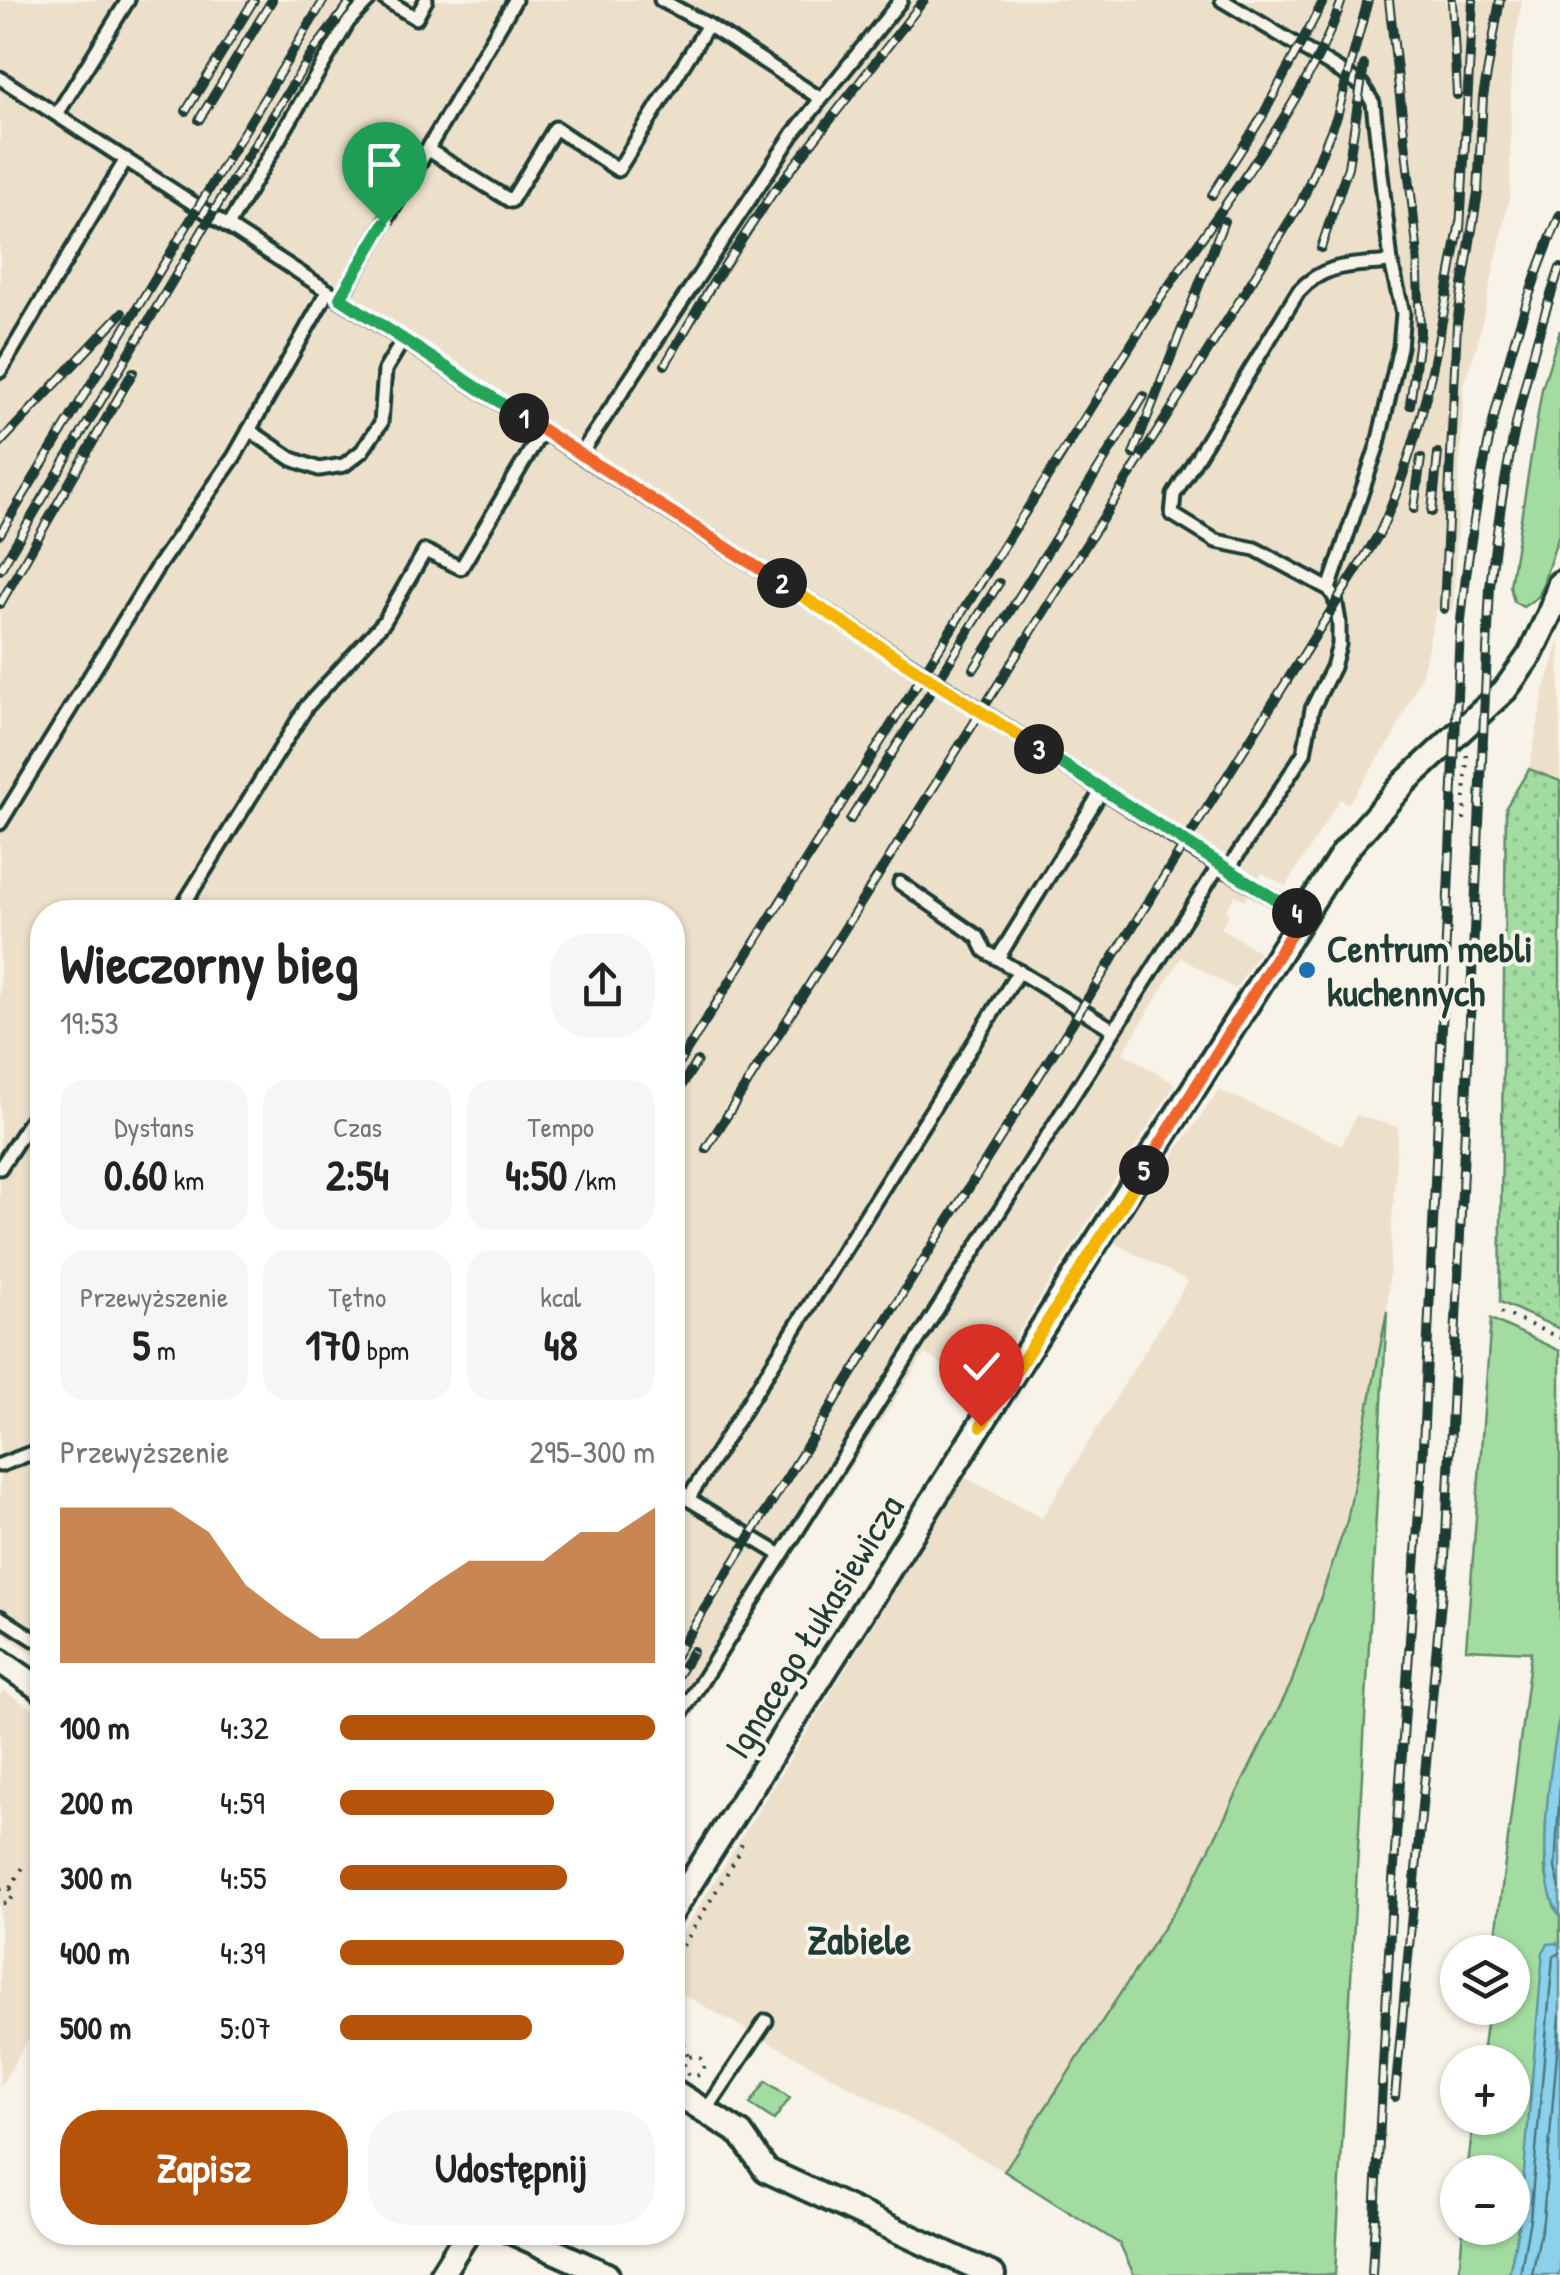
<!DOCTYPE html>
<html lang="pl">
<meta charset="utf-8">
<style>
:root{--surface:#fff;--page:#f6f6f6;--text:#222;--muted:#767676;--accent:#b45309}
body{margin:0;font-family:"Patrick Hand",sans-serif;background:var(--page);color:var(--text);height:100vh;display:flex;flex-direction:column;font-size:38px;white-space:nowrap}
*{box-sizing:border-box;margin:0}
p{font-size:32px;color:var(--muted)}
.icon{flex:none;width:55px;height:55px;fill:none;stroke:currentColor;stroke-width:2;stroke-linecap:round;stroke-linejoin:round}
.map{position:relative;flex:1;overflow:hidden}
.sheet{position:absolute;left:30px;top:900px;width:655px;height:1345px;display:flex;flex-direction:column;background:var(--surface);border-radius:40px;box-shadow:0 2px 8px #0004}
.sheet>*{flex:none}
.controls{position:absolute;left:1440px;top:1935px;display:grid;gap:20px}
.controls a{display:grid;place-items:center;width:90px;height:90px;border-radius:50%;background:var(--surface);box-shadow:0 2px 8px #0004;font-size:50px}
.pin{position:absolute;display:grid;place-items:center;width:85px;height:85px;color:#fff;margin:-102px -42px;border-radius:50% 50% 50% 0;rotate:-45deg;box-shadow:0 0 10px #0007}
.pin .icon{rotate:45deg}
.km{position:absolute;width:50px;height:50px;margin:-25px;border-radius:50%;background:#222;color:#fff;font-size:28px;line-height:50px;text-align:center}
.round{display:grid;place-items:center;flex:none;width:105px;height:105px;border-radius:40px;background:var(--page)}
.head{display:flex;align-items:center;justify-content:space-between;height:170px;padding:0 30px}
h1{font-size:55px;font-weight:700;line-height:75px}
.stats{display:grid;grid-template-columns:repeat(3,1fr);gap:15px;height:170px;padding:10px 30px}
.stats div{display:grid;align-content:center;border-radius:25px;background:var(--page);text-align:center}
.stats b{font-size:42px;font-weight:700}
.stats small{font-size:28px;font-weight:400}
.stats p{font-size:28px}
.chart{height:280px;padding:20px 30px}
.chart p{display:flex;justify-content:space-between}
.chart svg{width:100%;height:180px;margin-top:10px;fill:var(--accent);opacity:.7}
.action{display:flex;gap:20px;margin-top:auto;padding:20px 30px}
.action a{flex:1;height:115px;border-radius:40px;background:var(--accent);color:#fff;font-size:40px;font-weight:700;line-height:115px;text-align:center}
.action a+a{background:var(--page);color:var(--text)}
ul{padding:0 30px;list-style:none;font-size:32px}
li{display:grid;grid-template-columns:160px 120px 1fr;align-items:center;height:75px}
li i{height:25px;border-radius:12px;background:var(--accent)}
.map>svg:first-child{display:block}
</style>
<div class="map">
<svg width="1560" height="2275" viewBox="0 0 1560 2275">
<defs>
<pattern id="garden-dots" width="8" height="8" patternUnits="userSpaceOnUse" patternTransform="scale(2.5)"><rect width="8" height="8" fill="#a3dca1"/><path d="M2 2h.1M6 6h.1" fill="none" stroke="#8cbe8b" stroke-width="1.8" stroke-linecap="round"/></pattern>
</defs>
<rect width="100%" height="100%" fill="#f7f3e8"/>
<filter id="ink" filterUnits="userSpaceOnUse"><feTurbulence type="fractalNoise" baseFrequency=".01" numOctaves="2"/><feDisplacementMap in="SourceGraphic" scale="20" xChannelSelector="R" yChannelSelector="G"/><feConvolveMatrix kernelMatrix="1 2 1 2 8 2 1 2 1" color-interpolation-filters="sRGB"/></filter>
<g filter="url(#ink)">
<g fill="#ece0cb">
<polygon points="0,0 1522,0 1511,64 1510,196 1476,350 1464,382 1453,610 1436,609 1422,674 1393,737 1348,804 1340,799 1286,886 1262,873 1245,900 1235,895 1226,910 1229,914 1221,928 1259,952 1235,989 1181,958 1123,1053 1175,1084 983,1388 925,1354 780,1575 673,1747 672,912 42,912 42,1661 0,1632"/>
<polygon points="1560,638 1560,781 1529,769 1544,692"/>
<polygon points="1219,1090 1342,1145 1356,1115 1398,1127 1387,1311 1347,1521 1291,1684 1192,1884 1004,2171 673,1989 672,1950 964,1477 1042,1518 1188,1281 1112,1242"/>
<polygon points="3,1690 42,1715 42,2016 0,2087 0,1695"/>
</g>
<g fill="#a3dca1" stroke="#618c6a" stroke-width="2.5">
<polygon points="1560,330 1560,531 1539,596 1523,607 1514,602 1510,586 1542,389"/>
<polygon points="1387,1311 1335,2275 1134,2275 1120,2244 1004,2171 1192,1884 1291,1684 1347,1521"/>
<polygon points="1491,1319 1560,1351 1560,1714 1546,1824 1545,1870 1555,1909 1560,1915 1560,1946 1557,1943 1520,2218 1509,2275 1459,2275 1463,2228 1512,2228 1512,2172 1467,2172 1474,2118 1512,2118 1512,2062 1481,2062 1488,2008 1512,2008 1512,1952 1494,1952 1531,1652 1466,1649"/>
<polygon points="766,2081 790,2098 774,2120 750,2104"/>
</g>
<polygon fill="url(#garden-dots)" stroke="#618c6a" stroke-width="2.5" points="1529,769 1560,781 1560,1329 1500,1302 1506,807"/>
<g fill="#8bd1ec" stroke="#6096a2" stroke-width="2.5">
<path d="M1560 1714V1915C1532 1878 1551 1760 1560 1714Z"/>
<polygon points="1557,1943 1560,1946 1560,2275 1509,2275 1520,2218 1543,1952 1548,1944"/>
</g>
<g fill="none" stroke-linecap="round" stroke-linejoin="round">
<g stroke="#4a787e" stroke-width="2.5">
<polyline points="1560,1788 1555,1868 1560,1888"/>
<polyline points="1520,2275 1530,2219 1553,1957 1560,1953"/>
<polyline points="1532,2275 1543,2220 1560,2016"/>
</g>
<defs>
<g id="lane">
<polyline points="386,0 416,18 426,0"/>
<polyline points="661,0 708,25 821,99"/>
<polyline points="1222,0 1350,77 1362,85 1373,103 1391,262 1403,313 1400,347 1378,444 1329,589 1335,598 1339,622 1339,645 1333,667 1312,709 1304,753 1227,871"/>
<polyline points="0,78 580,455 925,674 1186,845 1303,916"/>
<polyline points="57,114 128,0"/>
<polyline points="427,149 511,201 555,128 618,170 708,25"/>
<polyline points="228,226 348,22 369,0"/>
<polyline points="340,299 515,0"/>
<polyline points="0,371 126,159"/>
<polyline points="249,430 292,459 319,469 344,465 362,451 381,423 385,370 403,340"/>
<polyline points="580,455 793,134 901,0"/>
<path d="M1329 589 1255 549 1216 541 1172 514 1174 495 1298 292C1325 262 1353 266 1391 262"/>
<polyline points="0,823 156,569 234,457 328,291"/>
<polyline points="900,883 978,937 985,951 1114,1030"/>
<polyline points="179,912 307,706 384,622 425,551 461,568 542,431"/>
<polyline points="998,958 1102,790"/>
<polyline points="0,1168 42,1103"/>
<polyline points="0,1465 42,1449"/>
<polyline points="672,1481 688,1499 781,1555"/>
<polyline points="688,1499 1019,971"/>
<polyline points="0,1617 34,1639"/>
<polyline points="672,1728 1219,865"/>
<polyline points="707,2109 766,2021"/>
</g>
<g id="street">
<polyline points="0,1661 42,1690"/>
<polyline points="672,1912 1343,853 1405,782 1505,690 1530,655 1550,613 1560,583"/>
<polyline points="672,2090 741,2134 766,2170 993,2275"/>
<polyline points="512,2232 607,2275"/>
<polyline points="441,2275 468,2232"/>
</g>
</defs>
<use href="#lane" stroke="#1f3d34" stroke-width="19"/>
<use href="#street" stroke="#1f3d34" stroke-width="30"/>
<g stroke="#1f3d34" stroke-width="4" stroke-dasharray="2.5 8" stroke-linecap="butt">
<polyline points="1464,820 1467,755"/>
<polyline points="1501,1312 1560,1338"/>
<polyline points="10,1888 24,1866"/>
<polyline points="0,1889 10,1888 14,1895 8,1904 0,1902"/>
<polyline points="672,1964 738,1855 742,1843"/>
<polyline points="672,2002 688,2057"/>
<circle cx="694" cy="2066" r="10"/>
</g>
<use href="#lane" stroke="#f7f3e8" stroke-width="11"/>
<use href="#street" stroke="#f7f3e8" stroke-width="22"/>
<defs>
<g id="rail">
<polyline points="1389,0 1417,247 1420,331 1410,405"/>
<polyline points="1452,0 1457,95"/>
<polyline points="186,111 254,0"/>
<polyline points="199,120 272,0"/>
<polyline points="1212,195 1262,117 1324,0"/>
<polyline points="1460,230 1473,0"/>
<polyline points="1321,248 1348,167 1364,65"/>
<polyline points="665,365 713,283 772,194 924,0"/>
<polyline points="0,443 122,313"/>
<polyline points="1133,454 1224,221"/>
<polyline points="1414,509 1421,458"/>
<polyline points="1432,512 1438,453"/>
<polyline points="0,534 324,0"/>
<polyline points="0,570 232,181 315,49 352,0"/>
<polyline points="0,604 133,372"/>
<polyline points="1444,609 1457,323 1478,192 1483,97 1500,0"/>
<polyline points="974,669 1144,396"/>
<polyline points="850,820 999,583"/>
<path d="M672 1074C833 819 991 564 1153 310 1214 214 1306 107 1342 0"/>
<polyline points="672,1101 697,1061"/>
<polyline points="706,1149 1301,203 1337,116 1368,0"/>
<path d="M672 1661 1379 534C1425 436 1441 328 1460 222"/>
<polyline points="672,1684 693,1651"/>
<path d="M1395 2097 1445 1558 1490 587C1502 478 1523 372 1560 268"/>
<path d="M1372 2275 1392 1895 1422 1468 1460 630C1474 486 1503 348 1560 215"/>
</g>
</defs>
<use href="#rail" stroke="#1f3d34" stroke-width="10"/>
<use href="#rail" stroke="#f7f3e8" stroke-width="6" stroke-dasharray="19" stroke-linecap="butt"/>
</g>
</g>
<g fill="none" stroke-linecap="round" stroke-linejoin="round" filter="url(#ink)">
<defs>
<polyline id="split-1" points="384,224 340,298 524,418"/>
<polyline id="split-2" points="524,418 782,583"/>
<polyline id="split-3" points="782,583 1039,749"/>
<polyline id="split-4" points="1039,749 1297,913"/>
<polyline id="split-5" points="1144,1170 1302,916 1297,913"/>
<polyline id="split-6" points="981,1426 1144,1170"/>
</defs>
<use href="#split-1" stroke="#fff" stroke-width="20"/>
<use href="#split-2" stroke="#fff" stroke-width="20"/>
<use href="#split-3" stroke="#fff" stroke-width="20"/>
<use href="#split-4" stroke="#fff" stroke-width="20"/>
<use href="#split-5" stroke="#fff" stroke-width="20"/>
<use href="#split-6" stroke="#fff" stroke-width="20"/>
<use href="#split-1" stroke="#22a559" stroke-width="12"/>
<use href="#split-2" stroke="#f0652b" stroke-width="12"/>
<use href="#split-3" stroke="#f5b400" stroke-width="12"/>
<use href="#split-4" stroke="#22a559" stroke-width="12"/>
<use href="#split-5" stroke="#f0652b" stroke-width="12"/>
<use href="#split-6" stroke="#f5b400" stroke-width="12"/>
</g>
<circle fill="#1f6fb2" stroke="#f7f3e8" stroke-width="4" cx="1307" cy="970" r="10"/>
<g text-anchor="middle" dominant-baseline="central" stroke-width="8" stroke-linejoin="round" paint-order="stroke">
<g font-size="38" font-weight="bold" fill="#1f3d34" stroke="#f7f3e8" text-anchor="start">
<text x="1327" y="948">Centrum mebli<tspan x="1327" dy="44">kuchennych</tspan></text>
</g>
<g font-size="38" fill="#1f3d34" stroke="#f7f3e8">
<text transform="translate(813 1626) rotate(-58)">Ignacego Łukasiewicza</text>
</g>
<g font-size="40" font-weight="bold" fill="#1f3d34" stroke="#f7f3e8">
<text x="859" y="1939">Zabiele</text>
</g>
</g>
</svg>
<div class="controls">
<a><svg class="icon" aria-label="layers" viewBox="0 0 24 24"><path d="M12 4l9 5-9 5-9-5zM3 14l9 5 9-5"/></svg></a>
<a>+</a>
<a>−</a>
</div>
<div class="pin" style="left:384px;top:224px;background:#1e9e55"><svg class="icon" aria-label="arrive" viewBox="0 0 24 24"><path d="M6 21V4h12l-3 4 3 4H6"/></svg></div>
<div class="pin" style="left:981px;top:1426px;background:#d93025"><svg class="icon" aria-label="check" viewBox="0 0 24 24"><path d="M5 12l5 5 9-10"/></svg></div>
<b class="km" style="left:524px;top:418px">1</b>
<b class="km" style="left:782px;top:583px">2</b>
<b class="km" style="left:1039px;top:749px">3</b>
<b class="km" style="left:1297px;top:913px">4</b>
<b class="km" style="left:1144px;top:1170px">5</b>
<section class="sheet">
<div class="head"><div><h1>Wieczorny bieg</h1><p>19:53</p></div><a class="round"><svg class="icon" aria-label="share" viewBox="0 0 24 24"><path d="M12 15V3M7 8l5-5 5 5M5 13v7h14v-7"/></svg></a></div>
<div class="stats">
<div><p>Dystans</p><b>0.60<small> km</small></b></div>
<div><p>Czas</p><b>2:54</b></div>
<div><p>Tempo</p><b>4:50<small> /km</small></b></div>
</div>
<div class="stats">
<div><p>Przewyższenie</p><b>5<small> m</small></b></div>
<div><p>Tętno</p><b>170<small> bpm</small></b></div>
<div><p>kcal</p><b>48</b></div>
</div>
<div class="chart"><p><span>Przewyższenie</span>295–300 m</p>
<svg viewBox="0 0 160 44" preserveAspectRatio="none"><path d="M0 44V6L10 6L20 6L30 6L40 12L50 25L60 32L70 38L80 38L90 32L100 25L110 19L120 19L130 19L140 12L150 12L160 6V44z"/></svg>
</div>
<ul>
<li><b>100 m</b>4:32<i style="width:100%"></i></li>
<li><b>200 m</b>4:59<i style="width:68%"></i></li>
<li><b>300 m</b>4:55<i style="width:72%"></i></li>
<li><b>400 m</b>4:39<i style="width:90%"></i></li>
<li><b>500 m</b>5:07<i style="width:61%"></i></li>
</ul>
<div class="action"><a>Zapisz</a><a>Udostępnij</a></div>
</section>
</div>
